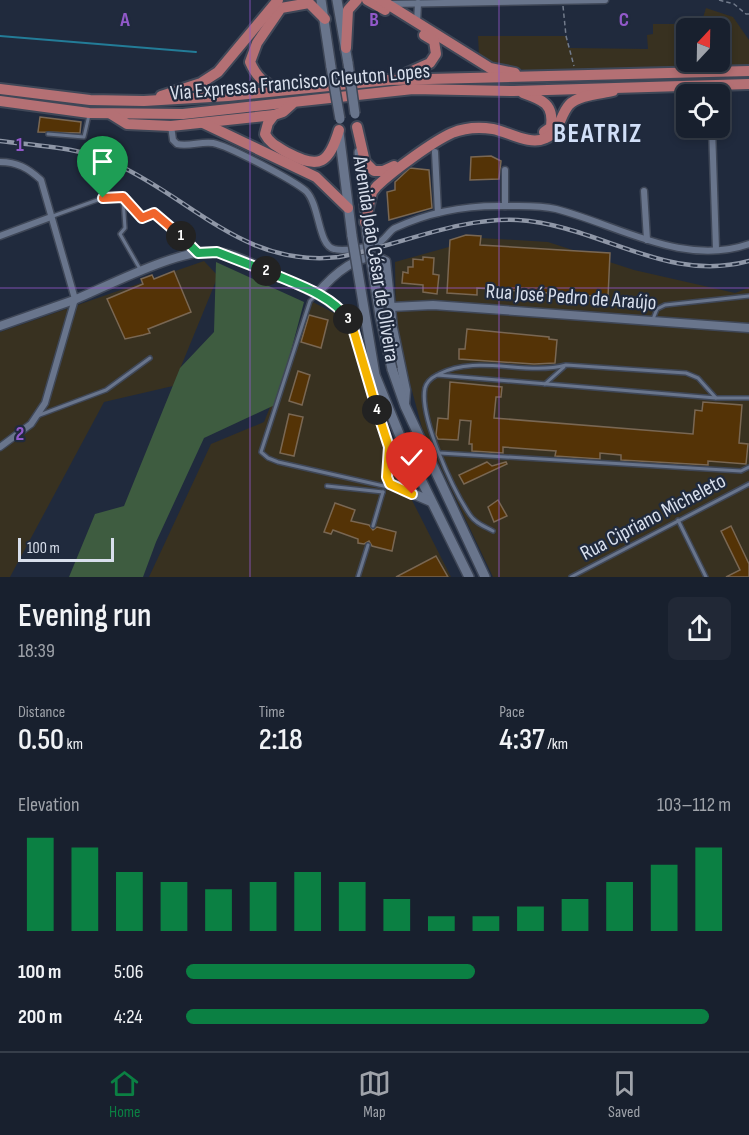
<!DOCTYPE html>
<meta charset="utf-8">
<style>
:root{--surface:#18202e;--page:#212836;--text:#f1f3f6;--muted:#9fa3aa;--line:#363e4a;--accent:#0b8043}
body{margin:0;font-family:"Sofia Sans Condensed",sans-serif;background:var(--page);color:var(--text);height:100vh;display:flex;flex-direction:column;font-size:22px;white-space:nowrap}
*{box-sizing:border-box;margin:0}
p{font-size:20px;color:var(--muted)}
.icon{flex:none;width:33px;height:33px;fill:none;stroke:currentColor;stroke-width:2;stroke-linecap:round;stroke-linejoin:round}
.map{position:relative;height:577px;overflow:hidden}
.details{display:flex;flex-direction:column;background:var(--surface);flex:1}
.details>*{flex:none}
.needle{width:39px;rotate:22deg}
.tools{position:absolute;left:676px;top:18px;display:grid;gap:12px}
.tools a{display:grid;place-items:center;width:54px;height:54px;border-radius:9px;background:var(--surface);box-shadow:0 3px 9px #0003,0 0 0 2px var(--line);font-size:30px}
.scale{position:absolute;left:18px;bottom:15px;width:96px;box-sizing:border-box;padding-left:6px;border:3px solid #d8dfec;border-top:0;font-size:16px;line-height:21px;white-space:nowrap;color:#d8dfec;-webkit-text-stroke:4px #202a3d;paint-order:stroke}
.pin{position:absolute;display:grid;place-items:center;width:51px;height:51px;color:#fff;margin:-62px -26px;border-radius:50% 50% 50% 0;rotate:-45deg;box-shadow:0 0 6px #0007}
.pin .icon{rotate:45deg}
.km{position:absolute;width:30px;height:30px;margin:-15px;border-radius:50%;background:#222;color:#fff;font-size:16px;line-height:30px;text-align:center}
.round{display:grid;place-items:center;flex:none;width:63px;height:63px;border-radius:9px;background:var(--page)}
.overview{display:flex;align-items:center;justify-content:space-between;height:102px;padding:0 18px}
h1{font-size:33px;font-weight:600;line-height:45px}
.metrics{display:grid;grid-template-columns:repeat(3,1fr);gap:9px;height:102px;padding:6px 18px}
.metrics div{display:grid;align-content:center}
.metrics b{font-size:30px;font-weight:600}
.metrics small{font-size:16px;font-weight:400}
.metrics p{font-size:16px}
.chart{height:168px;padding:12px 18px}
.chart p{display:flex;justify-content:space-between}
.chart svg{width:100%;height:108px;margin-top:6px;stroke:var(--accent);stroke-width:6}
ul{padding:0 18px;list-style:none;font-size:20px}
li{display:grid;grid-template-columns:96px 72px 1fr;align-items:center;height:45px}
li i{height:15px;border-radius:8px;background:var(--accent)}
.tabs{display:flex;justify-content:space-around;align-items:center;height:84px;border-top:2px solid var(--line);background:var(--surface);font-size:16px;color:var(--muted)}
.tabs a{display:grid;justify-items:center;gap:3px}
.tabs .current{color:var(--accent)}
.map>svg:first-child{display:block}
</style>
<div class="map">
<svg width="749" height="577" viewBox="0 0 749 577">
<rect width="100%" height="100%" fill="#202a3d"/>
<g fill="#383120" fill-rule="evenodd">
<path d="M706 8 733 17 749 40V67L538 73 492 63 479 54 478 36H566L569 48 648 49 647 35 653 34V24H701ZM687 28H720V62H687Z"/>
<polygon points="481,238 548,242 634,270 735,293 749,288 749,577 493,577 422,428 396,331 395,262"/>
<polygon points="204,261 218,276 173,386 104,402 10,577 0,577 0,332"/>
<polygon points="313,302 349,321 387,451 451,577 149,577 211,444 264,422"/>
</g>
<polygon fill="#3e5c40" points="216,262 304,302 277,404 204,438 156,542 143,577 69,577 95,514 124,506 180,368 214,332"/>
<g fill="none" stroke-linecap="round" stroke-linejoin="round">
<polyline stroke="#237c98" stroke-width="2" points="0,36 196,52"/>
</g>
<g fill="#543306" stroke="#796753" stroke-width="1.5">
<polygon points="40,117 81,122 80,133 38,132"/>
<polygon points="491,156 501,161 499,179 470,180 471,157"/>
<polygon points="410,168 429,170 432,208 389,220 387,192 395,190 395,182"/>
<polygon points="466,235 481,236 480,245 610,253 608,297 477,288 477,295 447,293 450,240"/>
<polygon points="423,257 434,258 433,274 439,275 437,294 423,292 423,285 402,283 403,272 408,273 408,267 413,267 413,259 423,260"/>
<polygon points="174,271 191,312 148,329 150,333 143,335 125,339 107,299 143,284 141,279 152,275 154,279"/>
<polygon points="309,315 328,320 321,348 301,342"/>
<polygon points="467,329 549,337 549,339 557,340 555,363 534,364 459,359 459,349 465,349"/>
<polygon points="298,371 310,375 302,405 289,401"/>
<polygon points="450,382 502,387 501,397 496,397 494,418 693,434 695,410 702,411 703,402 742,405 739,443 748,444 746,464 708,461 708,465 621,460 621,455 600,453 600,459 555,456 556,451 503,447 503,453 472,451 472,444 469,444 471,421 460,420 458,440 438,439 436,435 438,418 448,419"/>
<polygon points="289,414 303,417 294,456 280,453"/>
<polygon points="487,462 492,466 506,462 507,464 464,484 459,475"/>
<polygon points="498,500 507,516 494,522 488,507"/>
<polygon points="335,503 355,510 351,521 369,525 373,530 377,527 396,532 392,551 372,546 369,541 364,544 358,543 358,539 333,530 331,534 324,532"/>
<polygon points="731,526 749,564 749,577 726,577 740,570 721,531"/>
<polygon points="436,556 448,577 396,577"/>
</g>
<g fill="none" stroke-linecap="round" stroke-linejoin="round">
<defs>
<g id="service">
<polyline points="48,134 84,137 89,115"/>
<polyline points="123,199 125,228 120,234 140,269"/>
<polyline points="53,216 103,198 123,197 142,218 154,213 188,241 197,252"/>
<polyline points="315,296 310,301 261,452 268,458 278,462 388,487"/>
<polyline points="653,319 657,309 665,305 749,296"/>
<path d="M439 374C477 354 525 376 566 365L686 373 698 378 716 398"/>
<polyline points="545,384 564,367"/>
<polyline points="37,416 106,390 150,358"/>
<polyline points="440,453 741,471 749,467"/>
<polyline points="327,486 383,492"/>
<polyline points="678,520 706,577"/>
<polyline points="373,526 383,492"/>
<path d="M493 531C484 526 475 523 470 515 453 490 419 417 425 388 427 381 431 378 437 375L716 398H749"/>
<polyline points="358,577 368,545"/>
<polyline points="571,577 749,484"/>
</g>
<g id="minor">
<polyline points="390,4 605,0"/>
<polyline points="417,23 418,3"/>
<polyline points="711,85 711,94"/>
<path d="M171 126 173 140 177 144C189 147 201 141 213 143 229 146 293 180 306 191 320 205 318 246 334 249 344 252 368 247 378 243 385 240 389 231 395 228 429 212 469 205 506 206 522 206 540 205 556 209 618 225 683 267 749 244"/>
<polyline points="712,128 716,249"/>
<polyline points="435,152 438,213"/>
<path d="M0 162C17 162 28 168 41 180L75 299 45 403 31 424 0 447"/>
<polyline points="644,191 647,240"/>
<polyline points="505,206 505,170"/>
<polyline points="0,236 51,217"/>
</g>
<g id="tertiary">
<path d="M317 294C331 277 362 247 386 261L393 328 406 390 405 404"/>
<polyline points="391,307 433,305 749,328"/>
<path d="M0 326C25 317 49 309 74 300 108 286 182 247 217 252 240 255 264 270 285 279 311 291 336 301 352 325L389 446 387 477 390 484 405 487 417 469"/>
</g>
<g id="secondary">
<polyline points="321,0 331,67"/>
<polyline points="337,0 348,63"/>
<polyline points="339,132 352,236"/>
<polyline points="359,152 367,234"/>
<polyline points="392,369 405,406 485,577"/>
<polyline points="375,375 402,441 469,577"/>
<polyline points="400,488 430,501"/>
</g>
<g id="trunk">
<polyline points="367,0 385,10"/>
<polyline points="381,0 490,68 515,73"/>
<polyline points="346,48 348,10 357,0"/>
<polyline points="401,76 430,63 436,54 434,41 424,35"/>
<polyline points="0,89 90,100 144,101 228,96 389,80 749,71"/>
<path d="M280 90C264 83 257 78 250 62L257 43 281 8 309 3 325 19"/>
<path d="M523 93C543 100 554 104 551 127L544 132"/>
<polyline points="161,96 201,83 218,72 278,0"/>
<polyline points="0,101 89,113 183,114 413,89 514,91 749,84"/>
<path d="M292 104 283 112 274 115 268 123 265 134C270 144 278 147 288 153 320 170 329 163 339 130"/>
<polyline points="111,114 127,124 171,126 274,115"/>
<polyline points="203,123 316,177 348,208"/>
<polyline points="357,127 365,162 374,171 383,171 394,166"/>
<path d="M365 222 372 192 377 186C393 171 432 142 452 133 464 128 480 127 493 129 509 132 530 146 546 138 560 132 560 115 569 105 578 95 600 94 613 91"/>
</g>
</defs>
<use href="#service" stroke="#3f4757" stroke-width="6"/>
<use href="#minor" stroke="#3f4757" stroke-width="9"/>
<use href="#tertiary" stroke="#3f4757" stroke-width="11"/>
<use href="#secondary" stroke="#3f4757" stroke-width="12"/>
<use href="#trunk" stroke="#3f4757" stroke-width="14"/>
<g stroke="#727b8b" stroke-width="1.5" stroke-dasharray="4.5 3" stroke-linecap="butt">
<polyline points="719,0 734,4 746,14 749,14"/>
<polyline points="563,6 566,36 574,66"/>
</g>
<use href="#service" stroke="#69758c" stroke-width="3"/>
<use href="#minor" stroke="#69758c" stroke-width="6"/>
<use href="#tertiary" stroke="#69758c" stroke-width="8"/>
<use href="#secondary" stroke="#69758c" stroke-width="9"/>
<use href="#trunk" stroke="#b47074" stroke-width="10"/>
<defs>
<path id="rail" d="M0 141C39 146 80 147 116 164 194 200 245 268 339 257 398 246 458 217 518 220 599 225 666 284 749 261"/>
</defs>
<use href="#rail" stroke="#8f97a7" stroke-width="4.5"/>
<use href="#rail" stroke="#202a3d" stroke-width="2" stroke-dasharray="7" stroke-linecap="butt"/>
<defs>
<g id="secondary-bridge">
<polyline points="348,63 355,114"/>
<polyline points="331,67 340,119"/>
<polyline points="367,234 380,316 392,369"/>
<polyline points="352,236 375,375"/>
</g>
</defs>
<use href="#secondary-bridge" stroke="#3f4757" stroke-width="12" stroke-linecap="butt"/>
<use href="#secondary-bridge" stroke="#69758c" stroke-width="9"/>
</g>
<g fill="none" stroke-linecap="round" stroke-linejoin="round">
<defs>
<polyline id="split-1" points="103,198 123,197 142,218 154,213 181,236"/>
<polyline id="split-2" points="181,236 198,253 217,252 266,271"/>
<path id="split-3" d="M266 271C293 283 331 294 348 319"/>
<polyline id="split-4" points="348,319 352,325 377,410"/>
<polyline id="split-5" points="377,410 389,447 387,477 390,484 412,494"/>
</defs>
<use href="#split-1" stroke="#fff" stroke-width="12"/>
<use href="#split-2" stroke="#fff" stroke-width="12"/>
<use href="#split-3" stroke="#fff" stroke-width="12"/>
<use href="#split-4" stroke="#fff" stroke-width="12"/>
<use href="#split-5" stroke="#fff" stroke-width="12"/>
<use href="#split-1" stroke="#f0652b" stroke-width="8"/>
<use href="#split-2" stroke="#22a559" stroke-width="8"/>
<use href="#split-3" stroke="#22a559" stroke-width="8"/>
<use href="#split-4" stroke="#f5b400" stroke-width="8"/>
<use href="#split-5" stroke="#f5b400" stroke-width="8"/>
</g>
<path fill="none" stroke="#9259ca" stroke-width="1.5" stroke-opacity="0.55" d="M250 0V577M499 0V577M0 288H749"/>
<g text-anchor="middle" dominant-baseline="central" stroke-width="4.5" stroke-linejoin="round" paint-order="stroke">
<g font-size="21" fill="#d8dfec" stroke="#202a3d">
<text transform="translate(300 82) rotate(-5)">Via Expressa Francisco Cleuton Lopes</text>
<text transform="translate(376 259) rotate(81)">Avenida João César de Oliveira</text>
<text transform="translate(571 297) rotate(4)">Rua José Pedro de Araújo</text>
<text transform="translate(653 517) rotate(-28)">Rua Cipriano Micheleto</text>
</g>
<g font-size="27" font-weight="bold" letter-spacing="1.5" fill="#d1dff8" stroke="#202a3d">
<text x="598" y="134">BEATRIZ</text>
</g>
</g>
<g font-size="20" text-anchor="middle" font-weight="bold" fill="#9259ca" stroke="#202a3d" stroke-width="4.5" stroke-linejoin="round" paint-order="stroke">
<text x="125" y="26">A</text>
<text x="374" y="26">B</text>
<text x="624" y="26">C</text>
<text x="20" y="151">1</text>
<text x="20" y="440">2</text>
</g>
</svg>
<div class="tools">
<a><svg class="needle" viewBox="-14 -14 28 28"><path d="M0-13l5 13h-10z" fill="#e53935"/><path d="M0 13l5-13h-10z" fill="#9fa3aa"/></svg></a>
<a><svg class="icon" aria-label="locate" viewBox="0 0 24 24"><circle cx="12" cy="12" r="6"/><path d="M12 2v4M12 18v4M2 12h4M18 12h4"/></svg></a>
</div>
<div class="scale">100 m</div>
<div class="pin" style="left:103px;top:198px;background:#1e9e55"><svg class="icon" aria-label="arrive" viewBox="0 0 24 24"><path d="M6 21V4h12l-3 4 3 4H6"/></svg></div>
<div class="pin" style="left:412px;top:494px;background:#d93025"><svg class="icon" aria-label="check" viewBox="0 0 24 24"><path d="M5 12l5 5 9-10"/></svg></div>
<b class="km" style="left:181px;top:236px">1</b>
<b class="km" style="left:266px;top:271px">2</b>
<b class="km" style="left:348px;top:319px">3</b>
<b class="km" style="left:377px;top:410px">4</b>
</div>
<section class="details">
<div class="overview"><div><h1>Evening run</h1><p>18:39</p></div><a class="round"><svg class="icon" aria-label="share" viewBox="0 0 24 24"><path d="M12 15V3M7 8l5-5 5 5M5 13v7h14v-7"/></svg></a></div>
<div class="metrics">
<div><p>Distance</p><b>0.50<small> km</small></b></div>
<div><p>Time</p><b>2:18</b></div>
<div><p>Pace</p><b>4:37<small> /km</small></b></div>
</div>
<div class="chart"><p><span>Elevation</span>103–112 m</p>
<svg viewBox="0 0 160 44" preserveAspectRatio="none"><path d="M5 44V6M15 44V10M25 44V20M35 44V24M45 44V27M55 44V24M65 44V20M75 44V24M85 44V31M95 44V38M105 44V38M115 44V34M125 44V31M135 44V24M145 44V17M155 44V10"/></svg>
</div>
<ul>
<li><b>100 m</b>5:06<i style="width:53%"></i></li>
<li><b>200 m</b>4:24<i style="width:96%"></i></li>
</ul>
</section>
<nav class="tabs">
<a class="current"><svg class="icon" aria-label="home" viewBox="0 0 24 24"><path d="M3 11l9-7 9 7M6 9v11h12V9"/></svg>Home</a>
<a><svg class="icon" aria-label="map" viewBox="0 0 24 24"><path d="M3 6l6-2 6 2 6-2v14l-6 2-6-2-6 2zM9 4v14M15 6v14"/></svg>Map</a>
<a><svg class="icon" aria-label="saved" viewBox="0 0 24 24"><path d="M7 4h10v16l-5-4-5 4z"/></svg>Saved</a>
</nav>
